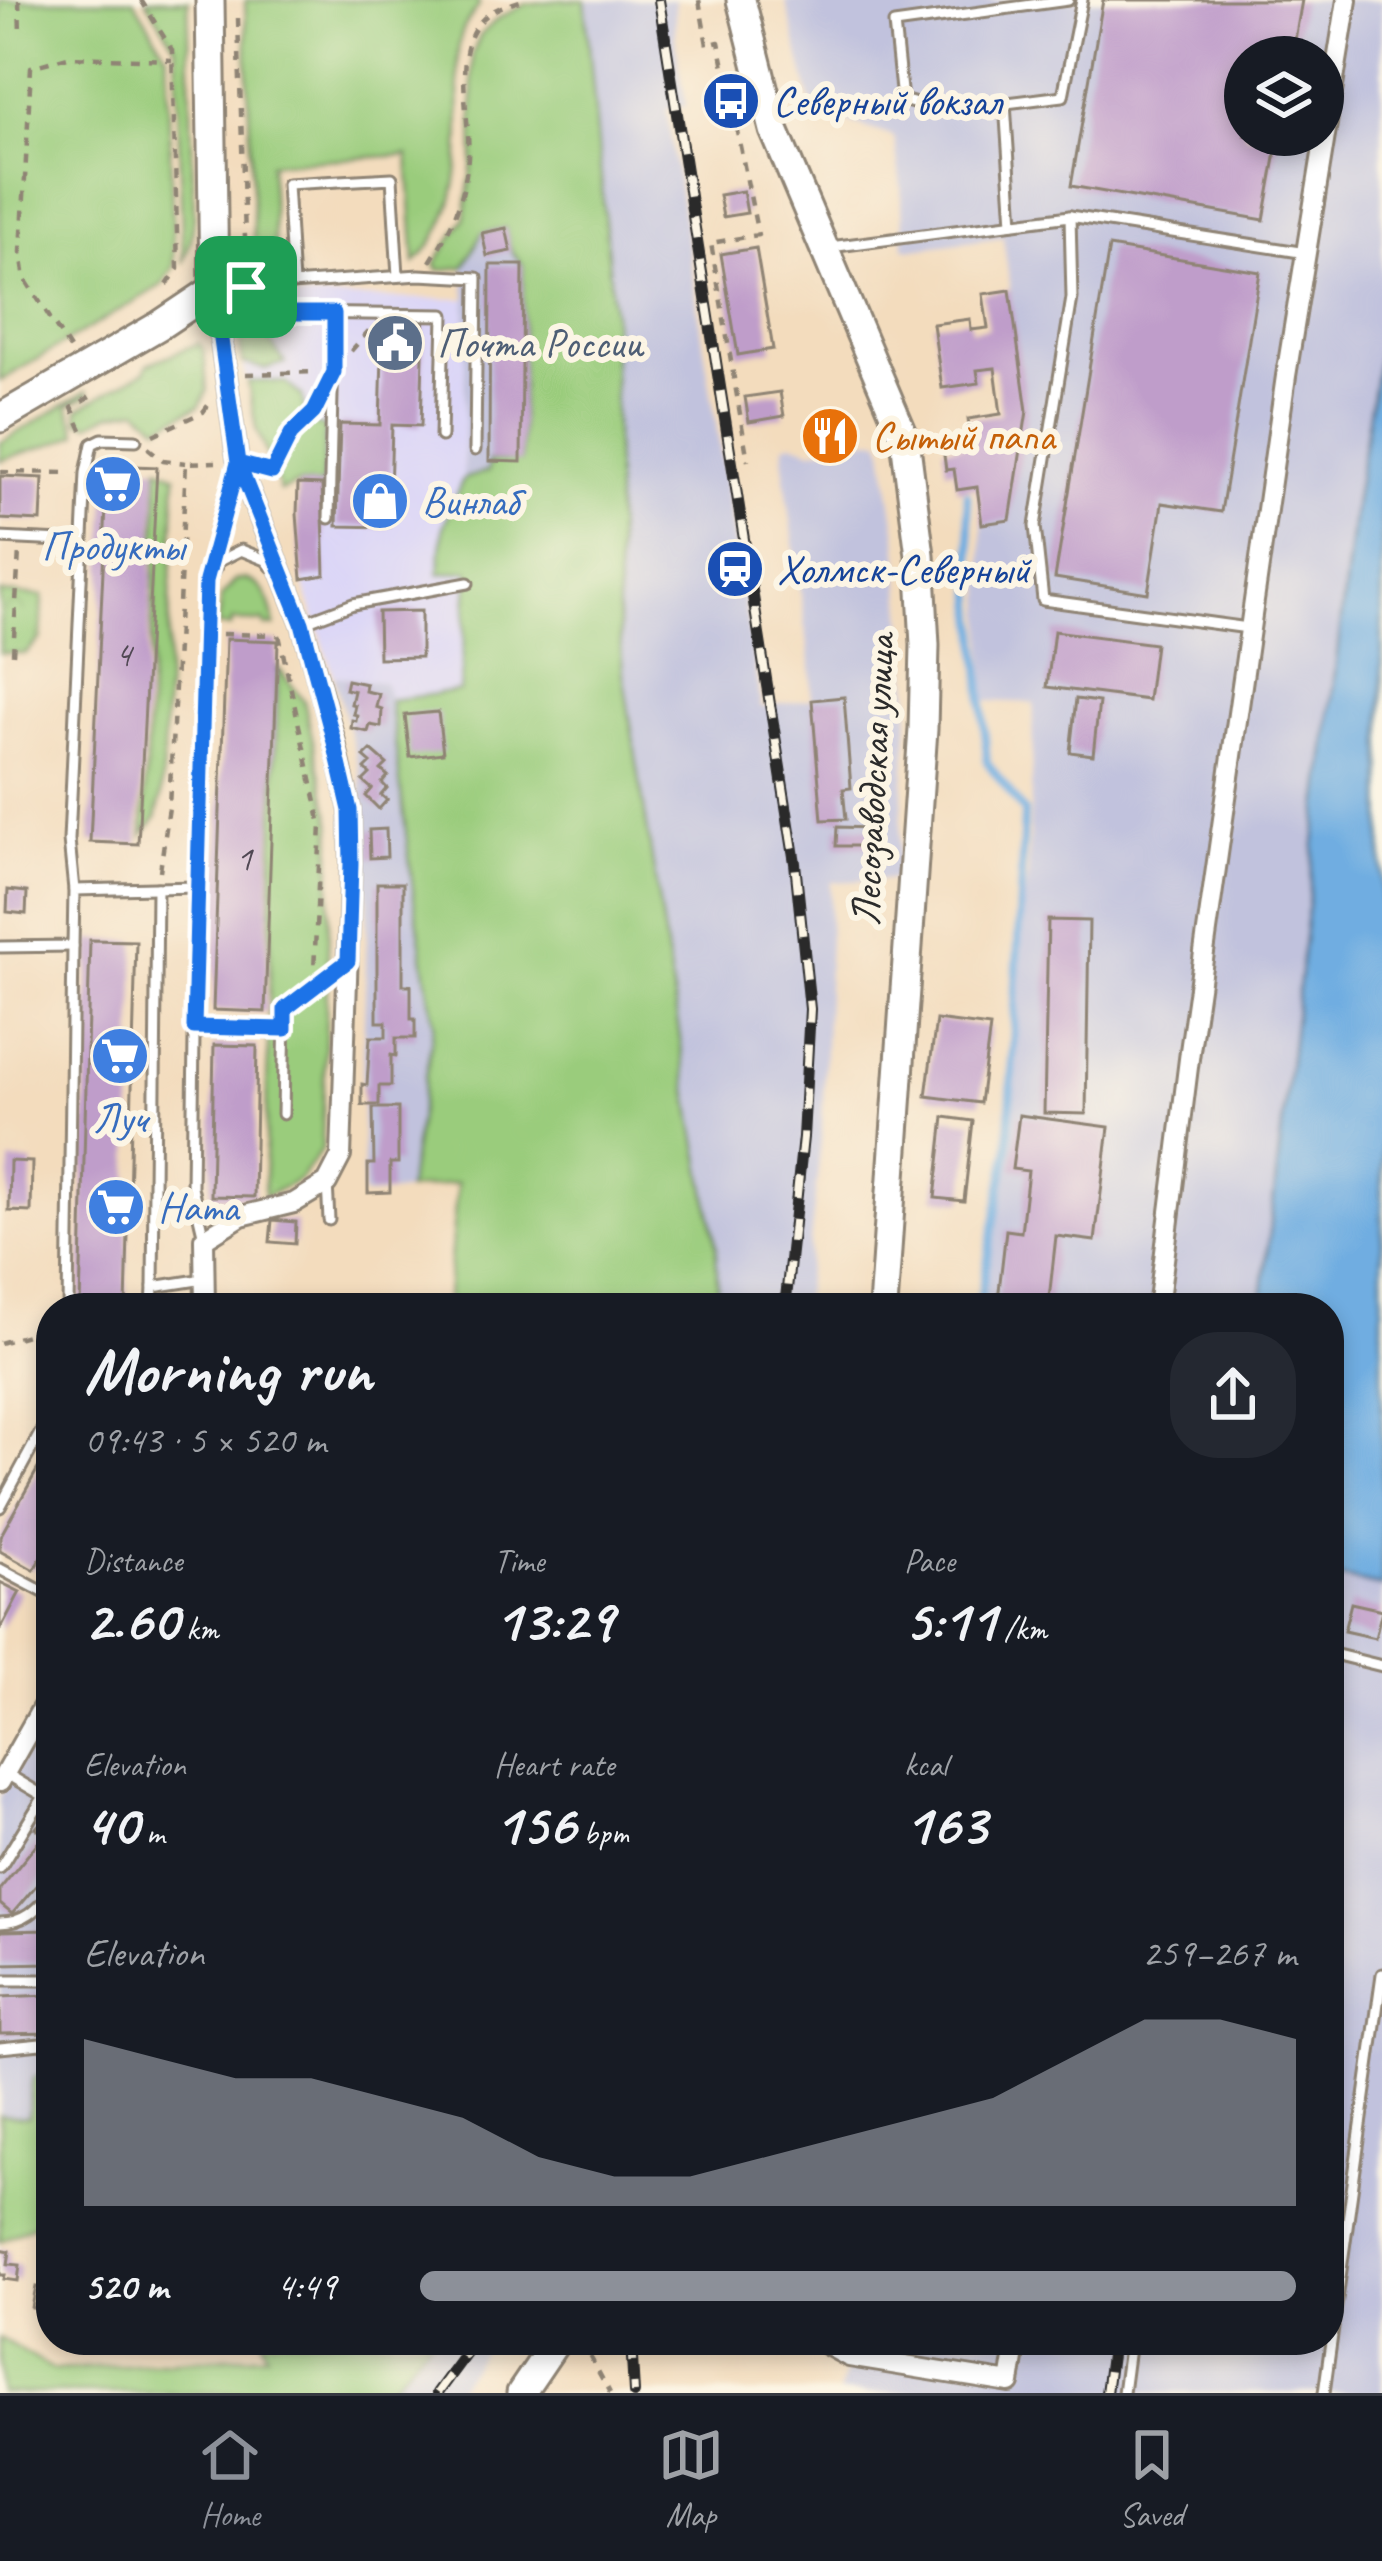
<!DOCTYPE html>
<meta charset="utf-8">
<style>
:root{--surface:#171b24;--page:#242831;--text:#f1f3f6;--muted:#9ea1a6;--line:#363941;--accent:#8c9099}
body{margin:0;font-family:Caveat,sans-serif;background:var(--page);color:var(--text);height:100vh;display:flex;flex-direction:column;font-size:45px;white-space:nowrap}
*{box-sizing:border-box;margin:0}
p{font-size:39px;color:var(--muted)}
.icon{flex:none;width:66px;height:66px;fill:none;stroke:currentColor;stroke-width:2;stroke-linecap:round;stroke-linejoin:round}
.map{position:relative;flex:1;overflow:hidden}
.details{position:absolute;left:36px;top:1293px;width:1308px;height:1062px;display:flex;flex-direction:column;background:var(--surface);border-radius:48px;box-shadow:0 6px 18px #0003}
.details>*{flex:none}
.controls{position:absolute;left:1224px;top:36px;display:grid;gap:24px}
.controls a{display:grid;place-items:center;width:120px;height:120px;border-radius:50%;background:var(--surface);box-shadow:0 6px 18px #0003;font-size:60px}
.pin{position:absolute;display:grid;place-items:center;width:102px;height:102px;color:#fff;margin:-51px;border-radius:24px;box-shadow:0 6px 18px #0006}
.round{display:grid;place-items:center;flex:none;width:126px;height:126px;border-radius:48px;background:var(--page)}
.headline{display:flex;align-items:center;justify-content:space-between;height:204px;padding:0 48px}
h1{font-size:66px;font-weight:800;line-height:90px}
.figures{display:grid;grid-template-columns:repeat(3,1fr);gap:18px;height:204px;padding:12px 48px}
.figures div{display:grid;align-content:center}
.figures b{font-size:60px;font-weight:800}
.figures small{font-size:33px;font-weight:400}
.figures p{font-size:33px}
.chart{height:336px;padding:24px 48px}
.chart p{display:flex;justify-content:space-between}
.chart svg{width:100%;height:216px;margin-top:12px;fill:var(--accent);opacity:.7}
ul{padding:0 48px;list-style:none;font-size:39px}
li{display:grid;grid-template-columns:192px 144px 1fr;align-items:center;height:90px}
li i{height:30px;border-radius:15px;background:var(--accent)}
.tab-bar{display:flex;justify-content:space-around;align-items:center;height:168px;border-top:3px solid var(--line);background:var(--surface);font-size:33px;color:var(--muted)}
.tab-bar a{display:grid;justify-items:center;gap:6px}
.tab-bar .active{color:var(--accent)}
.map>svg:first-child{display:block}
</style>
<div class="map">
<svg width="1382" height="2393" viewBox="0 0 1382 2393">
<defs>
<pattern id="park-crowns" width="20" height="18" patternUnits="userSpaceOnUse" patternTransform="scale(3)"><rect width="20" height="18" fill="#9acc7c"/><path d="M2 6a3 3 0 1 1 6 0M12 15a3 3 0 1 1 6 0" fill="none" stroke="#85af6b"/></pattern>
</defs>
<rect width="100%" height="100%" fill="#fcf5e5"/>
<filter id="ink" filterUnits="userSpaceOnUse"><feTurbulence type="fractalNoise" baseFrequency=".00833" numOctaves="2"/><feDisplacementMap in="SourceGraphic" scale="24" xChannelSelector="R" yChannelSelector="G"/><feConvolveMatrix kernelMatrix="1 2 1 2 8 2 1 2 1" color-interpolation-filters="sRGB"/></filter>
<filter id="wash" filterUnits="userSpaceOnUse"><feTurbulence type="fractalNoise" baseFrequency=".004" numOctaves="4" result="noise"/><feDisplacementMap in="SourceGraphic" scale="48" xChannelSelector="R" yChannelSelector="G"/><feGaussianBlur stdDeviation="2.7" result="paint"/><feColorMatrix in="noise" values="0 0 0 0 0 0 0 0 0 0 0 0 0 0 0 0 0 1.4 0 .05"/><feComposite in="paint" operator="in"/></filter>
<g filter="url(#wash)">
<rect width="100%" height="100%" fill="#f3dcbd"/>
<polygon fill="#dbd6f7" points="246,297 466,299 463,479 443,527 439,573 469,570 460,691 390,700 384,683 334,676 302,579 298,484 280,491 256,428 243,363 237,317"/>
<g fill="#c1c2dd" fill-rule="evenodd">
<polygon points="585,0 675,0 675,39 686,106 666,109 761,707 812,699 811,668 783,463 784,445 792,443 812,450 871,439 880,440 884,449 897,535 910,702 897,879 831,882 822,1134 803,1308 718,1308 716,1246 688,1090 623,673 618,613 613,312"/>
<path d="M785 0H1382V333L1355 500 1261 1308H982L1012 1153 1024 897 1028 874 1034 703 985 701 982 524 1010 519 1027 411 1003 237 914 249 904 248 901 187 894 137 813 110ZM1245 57H1323V135H1245Z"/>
<polygon points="506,228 511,251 523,265 521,462 463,479 466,299 464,267 482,233"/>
<polygon points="334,676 384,683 390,700 414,898 434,1024 407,1190 369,1196 363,1195 362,1084 368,902 360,773"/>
<polygon points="1329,1575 1382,1587 1382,2393 839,2393 854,2340 1329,2340"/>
<polygon points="51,1706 51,2071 33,2080 29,2119 0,2116 0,1797"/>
<polygon points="430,2340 490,2340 453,2393 384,2393"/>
</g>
<g fill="#9acc7c" stroke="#627c54" stroke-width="3">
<polygon points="0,0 134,0 167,55 174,267 162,285 0,381"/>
<polygon points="146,0 188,0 194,217 191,241 183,263 176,48"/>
<path d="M245 0H478L479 6C474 13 467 21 463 30 455 49 458 74 459 95 461 157 462 216 415 263L408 155 270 163 276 271 255 272Z"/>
<polygon points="561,0 585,0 613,312 618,613 623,673 688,1090 716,1246 718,1308 446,1308 457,1183 407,1190 434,1024 414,898 390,700 460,691 469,571 439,574 443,527 463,479 488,471 489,461 521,461 523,265 511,251 505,228 482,233 464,267 439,270 435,264 465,218 474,156 472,55 480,36 497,19 526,4"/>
<polygon points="252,316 285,363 265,369 243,363 237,317"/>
<polygon points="199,343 204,351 207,392 199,406 159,426 138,409 111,414 90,424 79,421 78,409 145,371 148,364"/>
<polygon points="266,381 286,383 302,396 305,415 287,433 271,464 256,428 248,382"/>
<path d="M87 391 89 395 68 406 78 434C51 447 27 450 0 461V443Z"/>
<polygon points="309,422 325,428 322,485 298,484 280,491 275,475 293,438"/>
<polygon points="159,467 176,475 161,798 156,818 143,835"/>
<path d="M246 579C267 586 272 606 275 626H265L264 622 232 621 231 627 218 626 222 596 236 580Z"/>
<polygon points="278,668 304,701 332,825 322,1149 300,1179 264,1197"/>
<polygon points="51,2071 51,2215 0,2242 0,2116 28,2118 33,2079"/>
<polygon points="0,2338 54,2370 267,2354 262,2340 430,2340 384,2393 0,2393"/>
</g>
<polygon fill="url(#park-crowns)" stroke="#627c54" stroke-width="3" points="0,593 43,596 41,638 25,654 0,653"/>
<polygon fill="#6fade1" stroke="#4d6c86" stroke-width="3" points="1382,333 1382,1587 1329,1575 1329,1308 1261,1308 1355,500"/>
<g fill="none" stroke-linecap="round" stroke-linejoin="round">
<polyline stroke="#6fade1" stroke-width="8" points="967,494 987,762 1024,812 1008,1153 978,1308"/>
</g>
<g id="blocks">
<g fill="#bf9dca">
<polygon points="1103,0 1302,0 1292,57 1245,57 1245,135 1279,135 1264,220 1071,186"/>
<polygon points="743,191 747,213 723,217 719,195"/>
<polygon points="506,228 511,251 487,256 482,233"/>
<polygon points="1109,247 1260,272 1221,512 1162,503 1148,593 1055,578"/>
<polygon points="756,248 773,349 738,355 721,254"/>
<polygon points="490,265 523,265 521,462 489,461"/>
<polygon points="1010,290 1027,411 1010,520 982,524 977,487 957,490 954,469 946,470 943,448 971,444 968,419 1001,414 995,368 977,370 979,383 942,388 933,324 970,319 971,330 988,328 983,294"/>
<polygon points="383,320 424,321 421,426 392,425 389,527 337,526 340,424 380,425"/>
<polygon points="780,392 784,416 749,422 745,397"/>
<polygon points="108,465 157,467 138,844 90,842"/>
<polygon points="0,476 43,478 41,521 0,519"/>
<polygon points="298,484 322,485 325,575 302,579 297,514"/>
<polygon points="421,611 421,657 379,658 378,612"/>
<polygon points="1054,631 1155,644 1148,700 1047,687"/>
<polygon points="226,639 278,641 265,1012 213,1010"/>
<polygon points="347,680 366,684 365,691 379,694 376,707 382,709 381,727 370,725 368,732 351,728 352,720 356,721 357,715 353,714 355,705 351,704 354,691 345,689"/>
<polygon points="844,697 851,788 843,789 846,819 822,820 812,700"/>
<polygon points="1076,699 1099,702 1093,755 1070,752"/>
<polygon points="438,712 443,753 410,757 405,715"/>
<polygon points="371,750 387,764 381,770 388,776 382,783 387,788 381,795 387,800 379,809 366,796 372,789 363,781 370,774 365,769 371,763 364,757"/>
<polygon points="837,827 872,828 872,846 836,846"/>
<polygon points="386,829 387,857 370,858 369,830"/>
<polygon points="377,883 403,883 403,985 411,985 411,1019 415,1019 415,1038 396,1038 396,1056 391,1055 391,1086 379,1086 379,1105 362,1105 362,1084 367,1085 370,1037 386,1037 386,1022 377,1022"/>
<polygon points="8,890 27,892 26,914 7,912"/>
<polygon points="1048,920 1089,921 1086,1114 1044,1113"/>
<polygon points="90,940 136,941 126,1307 80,1306"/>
<polygon points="936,1020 990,1027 980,1103 926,1096"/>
<polygon points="214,1045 257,1046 254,1197 211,1196"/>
<polygon points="373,1108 398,1108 398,1163 390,1163 390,1192 368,1193 368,1164 374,1164"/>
<polygon points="1019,1115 1109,1127 1095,1241 1056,1236 1048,1308 997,1308 1006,1230 1021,1232 1028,1171 1012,1169"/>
<polygon points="944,1117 973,1121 964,1201 935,1198"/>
<polygon points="10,1161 32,1162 31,1212 9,1211"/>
<polygon points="272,1220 296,1222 295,1244 270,1242"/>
<polygon points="51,1445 51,1539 34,1570 0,1551 0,1537"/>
<polygon points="0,1582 20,1592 0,1630"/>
<polygon points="1351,1603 1382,1610 1375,1638 1344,1631"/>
<polygon points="51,1810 51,1868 12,1914 0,1904 0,1889 44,1835 36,1828"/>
<polygon points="51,1930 51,1963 0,1964 0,1931"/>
<polygon points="51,1995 51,2033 0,2034 0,1997"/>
<polygon points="0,2249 10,2251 8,2264 20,2265 18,2281 4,2279 5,2275 0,2275"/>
<polygon points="36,2287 51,2289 51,2311 32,2308"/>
</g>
</g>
</g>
<g filter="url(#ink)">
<use href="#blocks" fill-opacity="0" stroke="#8f8474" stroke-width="3"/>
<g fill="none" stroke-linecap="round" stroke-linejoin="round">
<defs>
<g id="lane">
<polyline points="1068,0 894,24 902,100 942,111 1063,96 1082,0"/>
<polyline points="1005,103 1013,223"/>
<polyline points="1070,216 1072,298 1035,526 1043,600 1248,628"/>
<polyline points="830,247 1070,216 1306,253"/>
<polyline points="293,284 287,184 392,178 398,276"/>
<polyline points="248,288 287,313 444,315 441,436"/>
<polyline points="219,289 419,275 477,278 475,450"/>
<polyline points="329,518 334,313"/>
<polyline points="0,538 83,542"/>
<polyline points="213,572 219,561 241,550 266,560 272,567"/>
<polyline points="302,623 353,604 468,583"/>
<polyline points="157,888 153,1287 204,1279"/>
<polyline points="74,890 69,840 86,473 92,444 102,439 136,440"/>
<polyline points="0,947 73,946 74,890 196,887"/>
<polyline points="194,1027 285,1029"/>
<polyline points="283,1114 285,1009 346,963"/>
<polyline points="327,1183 329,1220"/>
<polyline points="204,1238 192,1187 196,887 207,581 236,468"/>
<polyline points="68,1308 73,946"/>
<polyline points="152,1308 153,1287"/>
<polyline points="0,1507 51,1413"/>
<polyline points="0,1569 51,1596"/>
<polyline points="1329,1653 1382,1666"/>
<polyline points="5,1773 44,1796"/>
<polyline points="0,1868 44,1796 51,1789"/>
<path d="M0 1923C24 1923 36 1910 51 1893"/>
<polyline points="0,1980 51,1980"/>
<polyline points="0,2048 51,2043"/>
<polyline points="1123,2393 1130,2340"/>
<polyline points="1324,2393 1382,1974"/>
</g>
<g id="street">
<polyline points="205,1308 204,1239 241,1216 294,1203 327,1183 341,1156 351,863 350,810 335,742 302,623 238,463 214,289"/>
<polyline points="1158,1308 1190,1051 1286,376 1347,0"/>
<polyline points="0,1782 51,1692"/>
<polyline points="818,2340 849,2357 1010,2383 1017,2340"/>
</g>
<g id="secondary">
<polyline points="741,0 774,130 905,439 920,555 925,645 923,729 883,1308"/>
<polyline points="0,418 160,325 214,289 210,0"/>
<polyline points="521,2393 557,2340"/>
</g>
</defs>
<use href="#lane" stroke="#8f8474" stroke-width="15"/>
<use href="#street" stroke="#8f8474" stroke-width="24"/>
<use href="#secondary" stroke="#8f8474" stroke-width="33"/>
<g stroke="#8f8474" stroke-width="4.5" stroke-dasharray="9 9" stroke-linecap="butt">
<polyline points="19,0 20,33"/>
<polyline points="141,0 172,50 178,269 162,292"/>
<polyline points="699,0 707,45 719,42 758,235 711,243 748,461"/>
<polyline points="238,18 246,270"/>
<path d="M430 262C453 226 464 201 468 157 472 111 444 36 497 9 505 5 515 3 523 0"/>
<polyline points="70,349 25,279 21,252 31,67 68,57 172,60"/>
<polyline points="351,351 371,328"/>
<polyline points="246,374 316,372"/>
<polyline points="82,430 72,408 93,395"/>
<polyline points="153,435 203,412 210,403"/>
<polyline points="148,448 163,460 186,463"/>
<polyline points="262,470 272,473 291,434 314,412"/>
<polyline points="0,472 72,473"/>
<polyline points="222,634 277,635"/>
<polyline points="279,635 321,825 314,970"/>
<polyline points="13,654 19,551"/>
<polyline points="160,871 169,807 186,463 216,462"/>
<polyline points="0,1343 51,1328"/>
<polyline points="581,2340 610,2393"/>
</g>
<use href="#lane" stroke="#fff" stroke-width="9"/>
<use href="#street" stroke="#fff" stroke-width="18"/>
<use href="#secondary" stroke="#fff" stroke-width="27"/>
<defs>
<g id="rail">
<polyline points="659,0 795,863 810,1009 803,1137 785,1308"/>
<polyline points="631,2340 634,2393"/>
<polyline points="437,2393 476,2340"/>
<polyline points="1106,2393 1113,2340"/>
</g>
</defs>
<use href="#rail" stroke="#2b2b2b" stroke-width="12"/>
<use href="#rail" stroke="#fcf5e5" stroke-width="8" stroke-dasharray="22" stroke-linecap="butt"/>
</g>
</g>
<g fill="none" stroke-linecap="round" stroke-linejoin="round" filter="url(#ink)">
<defs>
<polyline id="route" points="246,287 214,289 238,463 206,581 194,1027 285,1029 285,1009 348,961 351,863 350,810 334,742 302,623 238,463 272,472 291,434 314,412 334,372 334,313 287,313 246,287"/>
</defs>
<use href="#route" stroke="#fff" stroke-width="24"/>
<use href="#route" stroke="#1a73e8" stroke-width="15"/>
</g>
<defs>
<symbol id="bus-disc" viewBox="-11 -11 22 22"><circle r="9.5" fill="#1a4fb4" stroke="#fcf5e5"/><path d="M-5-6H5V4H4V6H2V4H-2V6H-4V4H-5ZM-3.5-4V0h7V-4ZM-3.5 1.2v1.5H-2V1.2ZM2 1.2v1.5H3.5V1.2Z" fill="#fff"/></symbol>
<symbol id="civic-disc" viewBox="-11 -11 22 22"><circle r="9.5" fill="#5c6f8a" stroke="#fcf5e5"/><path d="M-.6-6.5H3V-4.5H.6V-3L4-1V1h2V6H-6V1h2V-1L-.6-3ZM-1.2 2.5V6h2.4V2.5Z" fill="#fff"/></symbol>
<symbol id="restaurant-disc" viewBox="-11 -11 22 22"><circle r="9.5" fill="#e8710a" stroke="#fcf5e5"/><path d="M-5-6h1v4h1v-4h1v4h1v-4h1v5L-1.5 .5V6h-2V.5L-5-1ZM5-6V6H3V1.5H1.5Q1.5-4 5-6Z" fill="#fff"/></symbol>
<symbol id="supermarket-disc" viewBox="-11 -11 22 22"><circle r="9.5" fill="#3f7fe0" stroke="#fcf5e5"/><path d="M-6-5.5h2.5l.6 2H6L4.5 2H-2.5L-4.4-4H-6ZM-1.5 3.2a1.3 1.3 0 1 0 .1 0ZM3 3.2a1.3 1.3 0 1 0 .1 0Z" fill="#fff"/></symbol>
<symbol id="shop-disc" viewBox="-11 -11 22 22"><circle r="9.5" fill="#3f7fe0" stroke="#fcf5e5"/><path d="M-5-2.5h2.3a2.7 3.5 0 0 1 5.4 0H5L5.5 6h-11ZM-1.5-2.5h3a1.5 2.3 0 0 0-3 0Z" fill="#fff"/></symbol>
<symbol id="station-disc" viewBox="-11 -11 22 22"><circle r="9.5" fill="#1a4fb4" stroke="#fcf5e5"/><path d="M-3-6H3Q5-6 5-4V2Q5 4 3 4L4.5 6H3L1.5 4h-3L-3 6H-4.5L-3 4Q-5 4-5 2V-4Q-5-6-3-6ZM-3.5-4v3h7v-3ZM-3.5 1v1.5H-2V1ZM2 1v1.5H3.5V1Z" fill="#fff"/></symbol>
</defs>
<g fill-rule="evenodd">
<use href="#bus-disc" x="698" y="68" width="66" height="66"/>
<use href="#civic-disc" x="362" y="310" width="66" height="66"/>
<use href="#restaurant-disc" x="797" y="403" width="66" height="66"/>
<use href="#supermarket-disc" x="80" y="451" width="66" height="66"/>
<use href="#shop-disc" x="347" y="468" width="66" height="66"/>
<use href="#station-disc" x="702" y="536" width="66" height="66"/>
<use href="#supermarket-disc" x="87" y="1023" width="66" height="66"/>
<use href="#supermarket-disc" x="83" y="1174" width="66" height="66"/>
</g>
<g text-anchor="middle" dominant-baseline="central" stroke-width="12" stroke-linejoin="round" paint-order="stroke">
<g font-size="36" fill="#504853">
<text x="123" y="654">4</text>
<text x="244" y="858">1</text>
</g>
<g font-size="42" fill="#164399" stroke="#fcf5e5" text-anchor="start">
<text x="773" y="101">Северный вокзал</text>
<text x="777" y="569">Холмск-Северный</text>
</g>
<g font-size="42" fill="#4e5e75" stroke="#fcf5e5" text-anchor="start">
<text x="437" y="343">Почта России</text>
</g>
<g font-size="42" fill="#c56008" stroke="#fcf5e5" text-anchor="start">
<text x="872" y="436">Сытый папа</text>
</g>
<g font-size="42" fill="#366cbe" stroke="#fcf5e5" text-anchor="start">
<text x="422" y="501">Винлаб</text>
<text x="113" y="546" text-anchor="middle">Продукты</text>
<text x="120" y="1118" text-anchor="middle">Луч</text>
<text x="158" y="1207">Ната</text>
</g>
<g font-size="42" fill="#2b2b2b" stroke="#fcf5e5">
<text transform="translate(873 780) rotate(-87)">Лесозаводская улица</text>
</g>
</g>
</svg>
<div class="controls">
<a><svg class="icon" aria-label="layers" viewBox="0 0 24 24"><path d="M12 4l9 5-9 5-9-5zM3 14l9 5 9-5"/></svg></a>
</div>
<div class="pin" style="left:246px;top:287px;background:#1e9e55"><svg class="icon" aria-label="arrive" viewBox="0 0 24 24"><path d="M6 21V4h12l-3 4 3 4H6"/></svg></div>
<section class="details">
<div class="headline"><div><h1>Morning run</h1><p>09:43 · 5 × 520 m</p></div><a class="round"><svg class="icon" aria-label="share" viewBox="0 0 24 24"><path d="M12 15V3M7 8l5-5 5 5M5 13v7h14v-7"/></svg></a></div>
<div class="figures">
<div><p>Distance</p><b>2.60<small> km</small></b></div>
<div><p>Time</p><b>13:29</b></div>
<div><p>Pace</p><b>5:11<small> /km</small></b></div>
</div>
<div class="figures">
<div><p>Elevation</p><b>40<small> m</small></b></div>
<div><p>Heart rate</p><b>156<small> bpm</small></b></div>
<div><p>kcal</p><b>163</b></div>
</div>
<div class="chart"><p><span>Elevation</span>259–267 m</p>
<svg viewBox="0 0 160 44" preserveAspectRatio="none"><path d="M0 44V10L10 14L20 18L30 18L40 22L50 26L60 34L70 38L80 38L90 34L100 30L110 26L120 22L130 14L140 6L150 6L160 10V44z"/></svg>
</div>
<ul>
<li><b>520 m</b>4:49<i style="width:100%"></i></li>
</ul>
</section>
</div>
<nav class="tab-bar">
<a class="active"><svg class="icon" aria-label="home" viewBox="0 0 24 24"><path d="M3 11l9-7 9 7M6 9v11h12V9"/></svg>Home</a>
<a><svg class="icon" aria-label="map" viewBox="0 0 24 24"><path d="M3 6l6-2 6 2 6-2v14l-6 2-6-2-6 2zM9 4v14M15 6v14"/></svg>Map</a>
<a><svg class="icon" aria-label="saved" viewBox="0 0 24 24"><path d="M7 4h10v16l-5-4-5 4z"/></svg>Saved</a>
</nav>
